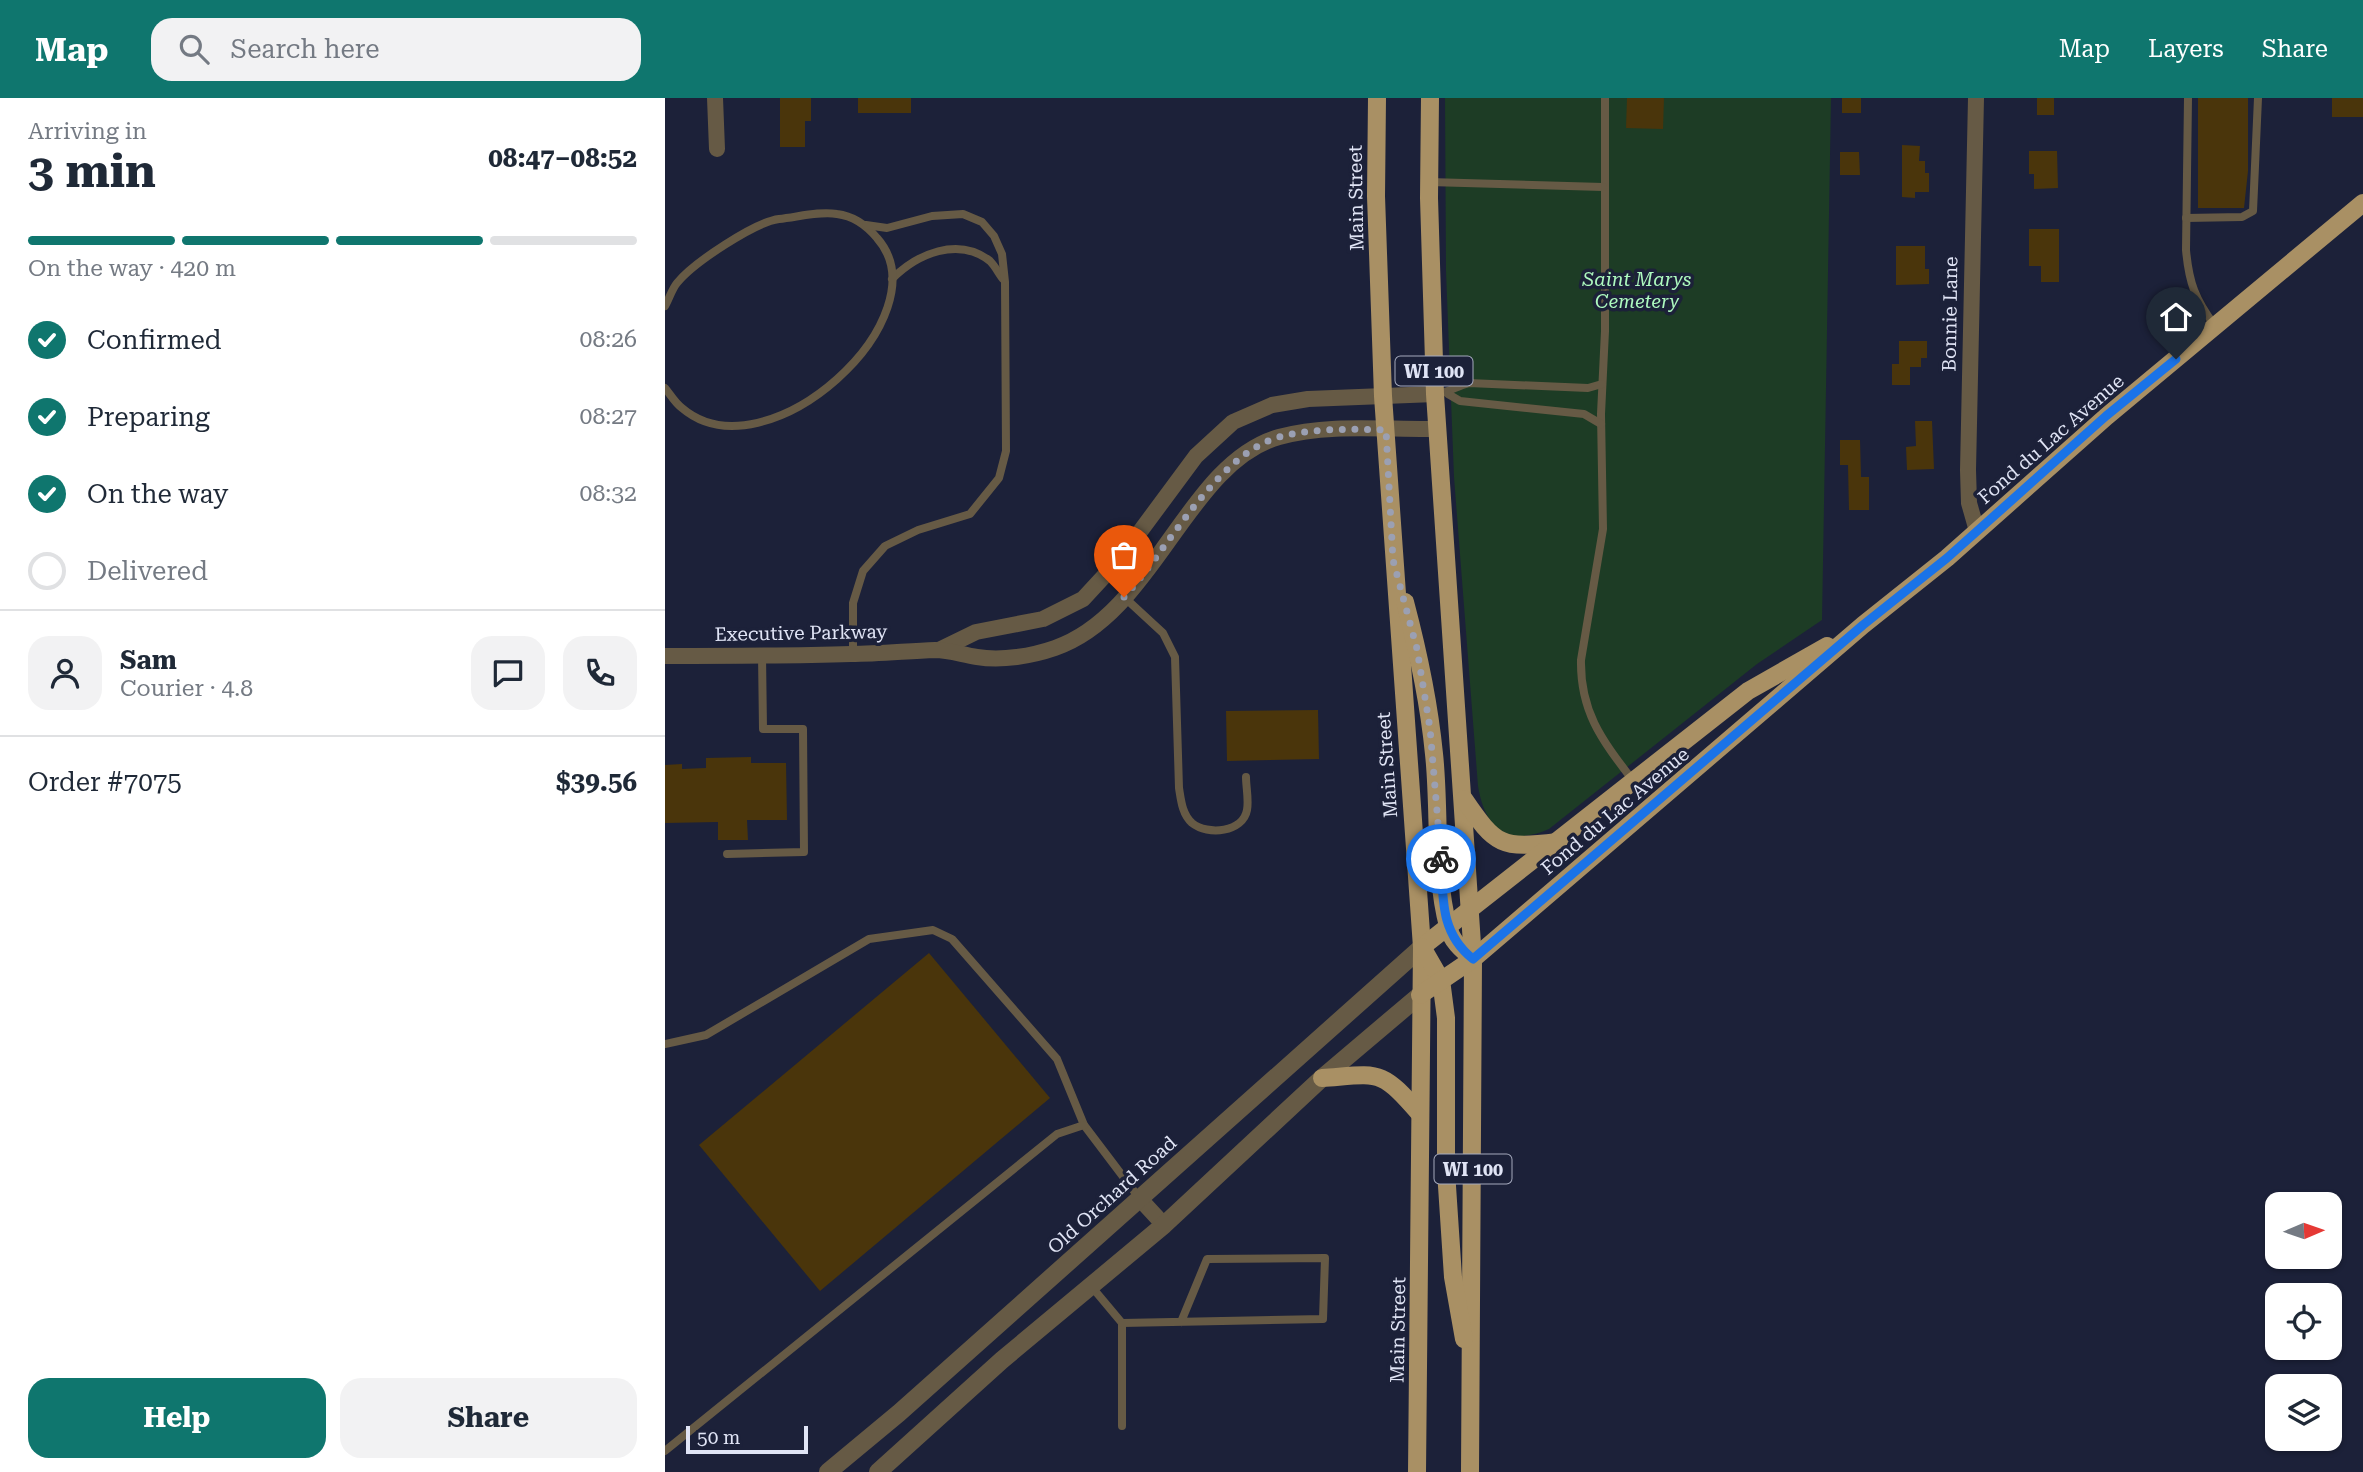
<!DOCTYPE html>
<html lang="en">
<head>
<meta charset="utf-8">
<style>
  body { margin:0; font-family:"Roboto Serif",serif; background:#f2f2f3; color:#1f2937; height:100vh; display:flex; flex-direction:column; font-size:26px; white-space:nowrap }
  * { box-sizing:border-box; margin:0 }
  p { font-size:23px; color:#747a83 }
  .icon { flex:none; width:38px; height:38px; fill:none; stroke:currentColor; stroke-width:2; stroke-linecap:round; stroke-linejoin:round }
  .map { position:relative; flex:1; overflow:hidden }
  .panel { display:flex; flex-direction:column; background:#fff; width:665px }
  .panel>* { flex:none }
  .needle { width:46px; rotate:88deg }
  .tools { position:absolute; left:1600px; top:1094px; display:grid; gap:14px }
  .tools a { display:grid; place-items:center; width:77px; height:77px; border-radius:14px; background:#fff; box-shadow:0 2px 5px #0004; font-size:35px }
  .scale { position:absolute; left:21px; bottom:18px; width:122px; box-sizing:border-box; padding-left:7px; border:4px solid #e0e4f5; border-top:0; font-size:19px; line-height:24px; white-space:nowrap; color:#e0e4f5; -webkit-text-stroke:5px #1c2139; paint-order:stroke }
  .pin { position:absolute; display:grid; place-items:center; width:60px; height:60px; color:#fff; margin:-72px -30px; border-radius:50% 50% 50% 0; rotate:-45deg; box-shadow:0 0 7px #0007 }
  .pin .icon { rotate:45deg }
  .courier { position:absolute; display:grid; place-items:center; width:70px; height:70px; margin:-35px; border:5px solid #1a73e8; border-radius:50%; background:#fff; color:#222; box-shadow:0 2px 9px #0007 }
  .head em { font-style:normal; font-weight:700 }
  .head div { display:flex; flex-direction:column-reverse }
  .head { display:flex; align-items:center; justify-content:space-between; height:119px; padding:0 28px }
  h1 { font-size:46px; font-weight:700; line-height:52px }
  .bar { display:grid; grid-template-columns:repeat(4,1fr); gap:10px 7px; align-content:center; height:84px; padding:0 28px }
  .bar i { height:9px; border-radius:5px; background:#e0e1e3 }
  .bar .current { background:#0f766e }
  .bar p { grid-column:span 4 }
  .line { display:flex; align-items:center; gap:18px; padding:0 28px; border-top:2px solid #e0e1e3 }
  .line div { flex:1 }
  .round { display:grid; place-items:center; flex:none; width:74px; height:74px; border-radius:21px; background:#f2f2f3 }
  ol { padding:0 28px; list-style:none }
  li { display:flex; align-items:center; gap:21px; height:77px }
  li p { margin-inline-start:auto }
  li .icon { padding:7px; border-radius:50%; background:#0f766e; color:#fff; stroke-width:4 }
  li:last-child { color:#747a83 }
  li i { width:38px; height:38px; border:4px solid #e0e1e3; border-radius:50% }
  .primary-button { display:flex; gap:14px; margin-top:auto; padding:14px 28px }
  .primary-button a { flex:1; height:80px; border-radius:21px; background:#0f766e; color:#fff; font-size:28px; font-weight:700; line-height:80px; text-align:center }
  .primary-button a+a { background:#f2f2f3; color:#1f2937 }
  header { display:flex; align-items:center; gap:42px; box-sizing:border-box; height:98px; padding:0 35px; background:#0f766e; color:#fff }
  header strong { font-size:33px }
  nav { display:flex; gap:38px; margin-inline-start:auto; font-size:24px }
  .search { width:490px; height:63px; background:#f2f2f3; display:flex; align-items:center; gap:18px; box-sizing:border-box; padding:0 24px; border-radius:21px; color:#747a83; font-size:26px }
  main { display:flex; flex:1; min-height:0 }
  .map>svg:first-child { display:block }
  .green { fill:#1d3c25 }
  .building { fill:#4a350b }
  .lines { fill:none; stroke-linecap:round; stroke-linejoin:round }
  .service { stroke:#665a45; stroke-width:8 }
  .minor { stroke:#665a45; stroke-width:16 }
  .tertiary { stroke:#665a45; stroke-width:18 }
  .primary { stroke:#a99064; stroke-width:18 }
  .done { stroke:#9ba0b3; stroke-width:7; stroke-dasharray:0 12.6 }
  .route { stroke:#1a73e8; stroke-width:9 }
  .labels { text-anchor:middle; dominant-baseline:central; stroke-width:7; stroke-linejoin:round; paint-order:stroke }
  .shield { fill:#1c2139; stroke:#a5aabd; stroke-width:2 }
  .shield-label { font-size:18px; font-weight:bold; fill:#e0e4f5 }
  .street-label { font-size:19px; fill:#e0e4f5; stroke:#1c2139 }
  .park-label { font-size:19px; font-style:italic; fill:#aefabf; stroke:#1c2139 }
</style>
</head>
<body>
<header>
<strong>Map</strong>
<div class="search"><svg class="icon" aria-label="search" viewBox="0 0 24 24"><circle cx="10" cy="10" r="6"/><path d="M15 15l6 6"/></svg>Search here</div>
<nav><a>Map</a><a>Layers</a><a>Share</a></nav>
</header>
<main>
<section class="panel">
<div class="head"><div><h1>3 min</h1><p>Arriving in</p></div><em>08:47–08:52</em></div>
<div class="bar"><i class="current"></i><i class="current"></i><i class="current"></i><i></i><p>On the way · 420 m</p></div>
<ol>
<li><svg class="icon" aria-label="check" viewBox="0 0 24 24"><path d="M5 12l5 5 9-10"/></svg>Confirmed<p>08:26</p></li>
<li><svg class="icon" aria-label="check" viewBox="0 0 24 24"><path d="M5 12l5 5 9-10"/></svg>Preparing<p>08:27</p></li>
<li><svg class="icon" aria-label="check" viewBox="0 0 24 24"><path d="M5 12l5 5 9-10"/></svg>On the way<p>08:32</p></li>
<li><i></i>Delivered</li>
</ol>
<div class="line" style="height:126px"><a class="round"><svg class="icon" aria-label="person" viewBox="0 0 24 24"><circle cx="12" cy="8" r="4"/><path d="M4 21q1-7 8-7t8 7"/></svg></a><div><b>Sam</b><p>Courier · 4.8</p></div><a class="round"><svg class="icon" aria-label="chat" viewBox="0 0 24 24"><path d="M4 5h16v11H9l-5 4z"/></svg></a><a class="round"><svg class="icon" aria-label="phone" viewBox="0 0 24 24"><path d="M5 4h4l2 5-3 2q2 4 5 5l2-3 5 2v4C11 20 4 13 5 4z"/></svg></a></div>
<div class="line" style="height:91px"><div>Order #7075</div><b>$39.56</b></div>
<div class="primary-button"><a>Help</a><a>Share</a></div>
</section>
<div class="map">
<svg width="1698" height="1374" viewBox="0 0 1698 1374">
  <rect width="100%" height="100%" fill="#1c2139"/>
  <path class="green" d="M 780,0 L 1166,0 L 1157,522 L 1092,566 L 884,731 C 843,749 820,731 813,688 L 789,379 L 781,173 Z"/>
  <g class="building">
    <polygon points="115,0 146,0 146,23 140,23 140,49 115,49"/>
    <rect x="193" y="0" width="53" height="15"/>
    <polygon points="962,0 999,0 998,31 961,30"/>
    <rect x="1177" y="0" width="19" height="15"/>
    <rect x="1372" y="0" width="17" height="17"/>
    <polygon points="1533,0 1583,0 1583,73 1579,110 1533,110"/>
    <rect x="1667" y="0" width="31" height="19"/>
    <polygon points="1237,47 1255,48 1254,63 1260,63 1260,75 1264,75 1264,94 1250,94 1250,100 1237,99"/>
    <polygon points="1364,53 1392,53 1393,90 1369,91 1369,76 1364,76"/>
    <polygon points="1175,54 1194,54 1195,77 1175,77"/>
    <polygon points="1364,131 1394,131 1394,184 1376,184 1376,168 1364,168"/>
    <polygon points="1231,148 1260,148 1260,171 1264,171 1264,186 1231,187"/>
    <polygon points="1234,243 1262,243 1262,260 1256,260 1256,269 1245,269 1245,287 1227,287 1227,266 1234,266"/>
    <polygon points="1250,323 1267,323 1269,371 1242,372 1241,349 1251,348"/>
    <polygon points="1175,342 1195,342 1196,379 1204,379 1204,412 1184,412 1183,367 1175,367"/>
    <polygon points="653,612 654,661 562,663 561,613"/>
    <polygon points="86,659 86,665 121,665 122,722 82,722 83,742 53,742 53,724 0,725 0,667 17,666 17,671 41,670 41,660"/>
    <polygon points="264,855 385,1000 155,1193 34,1047"/>
  </g>
  <g class="lines">
    <g class="service">
      <path d="M 940,0 L 940,233 L 936,316 L 938,431 L 916,562 C 915,615 938,643 969,684"/>
      <path d="M 1523,0 L 1521,152 C 1524,185 1530,201 1550,228"/>
      <polyline points="764,84 938,89"/>
      <polyline points="1521,120 1577,119 1588,113 1593,0"/>
      <path d="M 227,181 C 252,156 293,138 325,163 C 330,168 334,176 338,181"/>
      <path d="M 0,208 C 4,201 7,191 12,185 C 28,165 90,124 114,121 C 133,119 154,113 172,116 C 189,118 202,128 212,140 C 281,218 101,382 17,310 C 10,305 5,296 0,290"/>
      <path d="M 770,296 C 784,295 791,288 804,285 L 923,290 L 937,286"/>
      <polyline points="783,296 795,303 919,316 936,326"/>
      <path d="M 459,499 L 498,535 L 510,559 L 514,690 C 516,702 517,716 527,725 C 543,738 578,734 582,712 C 584,702 581,689 581,679"/>
      <polyline points="188,556 188,505 198,473 220,448 253,432 305,416 334,380 341,353 340,184 337,156 329,138 317,124 298,116 267,118 222,130 201,127"/>
      <polyline points="62,756 139,754 138,631 98,631 97,557"/>
      <polyline points="0,946 41,937 204,841 268,832 287,841 392,961 419,1027 475,1101"/>
      <polyline points="426,1188 457,1225 457,1328"/>
      <polyline points="457,1225 658,1221 660,1160 542,1161 516,1224"/>
      <polyline points="0,1353 392,1036 419,1027"/>
    </g>
    <g class="minor">
      <polyline points="50,0 52,51"/>
      <polyline points="1311,0 1303,372 1304,405 1312,433"/>
      <polyline points="274,552 311,534 378,521 418,501 454,462 531,358 568,324 607,307 643,301 770,296"/>
      <path d="M 0,558 C 62,558 124,558 186,556 C 214,556 242,553 270,552 C 284,552 298,557 312,559 C 337,563 367,558 390,550 C 489,516 522,365 614,339 C 664,325 721,332 772,331"/>
      <polyline points="475,1101 499,1127"/>
    </g>
    <g class="tertiary">
      <polyline points="163,1374 234,1315 757,849"/>
      <polyline points="213,1374 337,1262 499,1127 657,980 755,897"/>
    </g>
    <g class="primary">
      <polyline points="712,0 711,98 718,298 757,849 752,1374"/>
      <polyline points="765,0 764,100 770,296 808,861 805,1374"/>
      <path d="M 740,504 C 753,553 764,605 769,656 C 775,710 769,776 783,828 C 786,843 797,852 808,861"/>
      <path d="M 799,701 C 831,748 836,751 893,744"/>
      <polyline points="757,849 1083,593 1162,548"/>
      <polyline points="757,849 776,882 781,920 781,1073 788,1179 799,1241"/>
      <polyline points="755,897 808,861 1198,527 1282,460 1442,318 1698,105"/>
      <path d="M 657,980 C 715,976 715,970 755,1016"/>
    </g>
  </g>
  <g class="lines">
    <path class="done" d="M 459,499 C 503,452 551,357 614,339 C 649,330 685,331 721,332 L 728,462 L 752,551 L 765,630 L 776,761"/>
    <path class="route" d="M 776,761 C 778,800 775,835 808,861 L 1198,527 L 1282,460 L 1441,318 L 1511,261"/>
  </g>
  <g class="labels">
    <g class="shield">
      <rect x="730.5" y="258.5" width="77" height="29" rx="5"/>
      <rect x="769.5" y="1056.5" width="77" height="29" rx="5"/>
    </g>
    <g class="shield-label">
      <text x="769" y="273">WI 100</text>
      <text x="808" y="1071">WI 100</text>
    </g>
    <g class="street-label">
      <text transform="translate(691 100) rotate(-91)">Main Street</text>
      <text transform="translate(1285 216) rotate(-89)">Bonnie Lane</text>
      <text transform="translate(1386 341) rotate(-41)">Fond du Lac Avenue</text>
      <text transform="translate(136 535) rotate(-1)">Executive Parkway</text>
      <text transform="translate(722 667) rotate(-94)">Main Street</text>
      <text transform="translate(950 713) rotate(-40)">Fond du Lac Avenue</text>
      <text transform="translate(447 1097) rotate(-42)">Old Orchard Road</text>
      <text transform="translate(733 1232) rotate(-89)">Main Street</text>
    </g>
    <g class="park-label">
      <text x="972" y="181">Saint Marys<tspan x="972" dy="22">Cemetery</tspan></text>
    </g>
  </g>
</svg>
<div class="tools">
<a><svg class="needle" viewBox="-14 -14 28 28"><path d="M0-13l5 13h-10z" fill="#e53935"/><path d="M0 13l5-13h-10z" fill="#747a83"/></svg></a>
<a><svg class="icon" aria-label="locate" viewBox="0 0 24 24"><circle cx="12" cy="12" r="6"/><path d="M12 2v4M12 18v4M2 12h4M18 12h4"/></svg></a>
<a><svg class="icon" aria-label="layers" viewBox="0 0 24 24"><path d="M12 4l9 5-9 5-9-5zM3 14l9 5 9-5"/></svg></a>
</div>
<div class="scale">50 m</div>
<div class="pin" style="left:459px;top:499px;background:#ea580c"><svg class="icon" aria-label="bag" viewBox="0 0 24 24"><path d="M5 8h14l-1 12H6zM9 8a3 3 0 0 1 6 0"/></svg></div>
<div class="pin" style="left:1511px;top:261px;background:#1f2937"><svg class="icon" aria-label="home" viewBox="0 0 24 24"><path d="M3 11l9-7 9 7M6 9v11h12V9"/></svg></div>
<div class="courier" style="left:776px;top:761px"><svg class="icon" aria-label="bike" viewBox="0 0 24 24"><circle cx="6" cy="16" r="4"/><circle cx="18" cy="16" r="4"/><path d="M6 16l4-8h5l3 8M10 8l3 8H6M13 5h3"/></svg></div>
</div>
</main>
</body>
</html>
